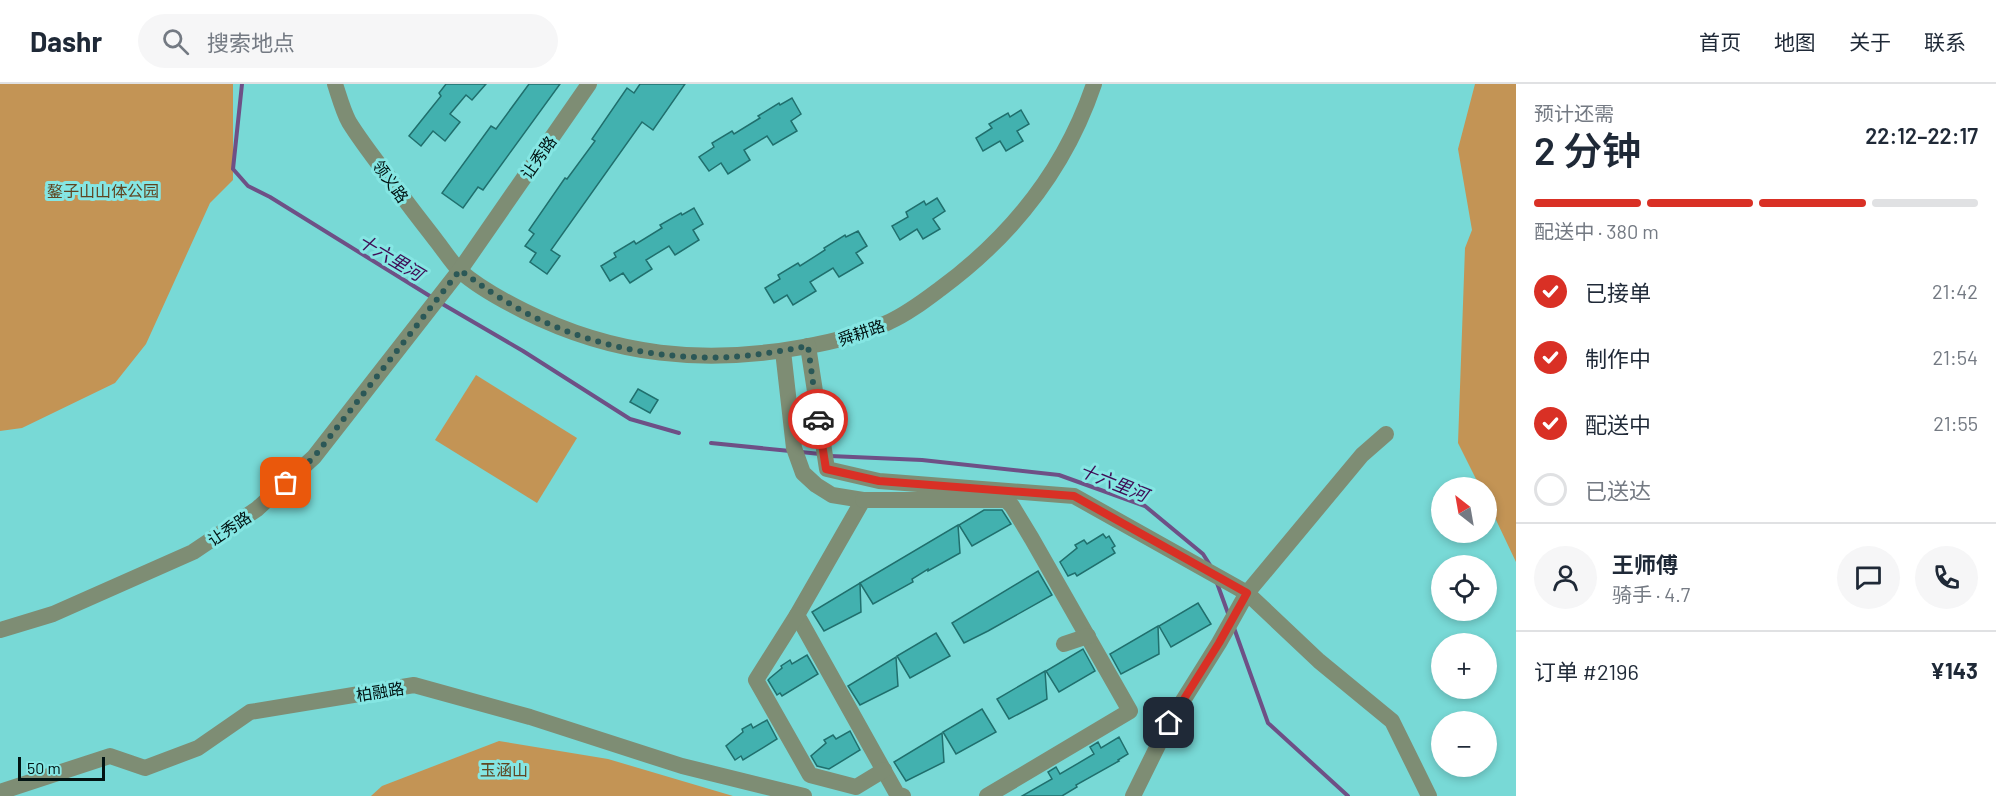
<!DOCTYPE html>
<html lang="zh">
<head>
<meta charset="utf-8">
<style>
  body { margin:0; font-family:Barlow,"Noto Sans SC",sans-serif; background:#f6f6f7; color:#1f2937; height:100vh; display:flex; flex-direction:column; font-size:22px; white-space:nowrap }
  * { box-sizing:border-box; margin:0 }
  p { font-size:20px; color:#747a83 }
  .icon { flex:none; width:33px; height:33px; fill:none; stroke:currentColor; stroke-width:2; stroke-linecap:round; stroke-linejoin:round }
  .map { position:relative; flex:1; overflow:hidden }
  .panel { display:flex; flex-direction:column; background:#fff; width:480px }
  .panel>* { flex:none }
  .needle { width:39px; rotate:329deg }
  .buttons { position:absolute; left:1431px; top:393px; display:grid; gap:12px }
  .buttons a { display:grid; place-items:center; width:66px; height:66px; border-radius:50%; background:#fff; box-shadow:0 3px 9px #0003; font-size:30px }
  .scale { position:absolute; left:18px; bottom:15px; width:87px; box-sizing:border-box; padding-left:6px; border:3px solid #011312; border-top:0; font-size:16px; line-height:21px; white-space:nowrap; color:#011312; -webkit-text-stroke:4px #85e6e3; paint-order:stroke }
  .pin { position:absolute; display:grid; place-items:center; width:51px; height:51px; color:#fff; margin:-26px; border-radius:12px; box-shadow:0 3px 9px #0006 }
  .courier { position:absolute; display:grid; place-items:center; width:60px; height:60px; margin:-30px; border:4px solid #d93025; border-radius:50%; background:#fff; color:#222; box-shadow:0 2px 8px #0007 }
  .headline em { font-style:normal; font-weight:600 }
  .headline div { display:flex; flex-direction:column-reverse }
  .headline { display:flex; align-items:center; justify-content:space-between; height:102px; padding:0 18px }
  h1 { font-size:39px; font-weight:600; line-height:45px }
  .bar { display:grid; grid-template-columns:repeat(4,1fr); gap:9px 6px; align-content:center; height:72px; padding:0 18px }
  .bar i { height:8px; border-radius:4px; background:#e0e1e3 }
  .bar .selected { background:#d93025 }
  .bar p { grid-column:span 4 }
  .line { display:flex; align-items:center; gap:15px; padding:0 18px; border-top:2px solid #e0e1e3 }
  .line div { flex:1 }
  .round { display:grid; place-items:center; flex:none; width:63px; height:63px; border-radius:32px; background:#f6f6f7 }
  ol { padding:0 18px; list-style:none }
  li { display:flex; align-items:center; gap:18px; height:66px }
  li p { margin-inline-start:auto }
  li .icon { padding:6px; border-radius:50%; background:#d93025; color:#fff; stroke-width:4 }
  li:last-child { color:#747a83 }
  li i { width:33px; height:33px; border:3px solid #e0e1e3; border-radius:50% }
  header { display:flex; align-items:center; gap:36px; box-sizing:border-box; height:84px; padding:0 30px; background:#fff; border-bottom:2px solid #e0e1e3 }
  header strong { font-size:28px }
  nav { display:flex; gap:33px; margin-inline-start:auto; font-size:21px }
  .search { width:420px; height:54px; background:#f6f6f7; display:flex; align-items:center; gap:15px; box-sizing:border-box; padding:0 21px; border-radius:33px; color:#747a83; font-size:22px }
  main { display:flex; flex:1; min-height:0 }
  .map>svg:first-child { display:block }
  .green { fill:#c39455 }
  .lines { fill:none; stroke-linecap:round; stroke-linejoin:round }
  .stream { stroke:#6e5086; stroke-width:4 }
  .building { fill:#42b1af; stroke:#206f6d; stroke-width:1.5 }
  .minor { stroke:#7e8d74; stroke-width:16 }
  .done { stroke:#2b5857; stroke-width:6; stroke-dasharray:0 10.8 }
  .route { stroke:#d93025; stroke-width:8 }
  .labels { text-anchor:middle; dominant-baseline:central; stroke-width:6; stroke-linejoin:round; paint-order:stroke }
  .street-label { font-size:16px; fill:#011312; stroke:#85e6e3 }
  .park-label { font-size:16px; fill:#5f4522; stroke:#85e6e3 }
  .water-label { font-size:18px; font-style:italic; fill:#3f0d55; stroke:#85e6e3 }
</style>
</head>
<body>
<header>
<strong>Dashr</strong>
<div class="search"><svg class="icon" aria-label="search" viewBox="0 0 24 24"><circle cx="10" cy="10" r="6"/><path d="M15 15l6 6"/></svg>搜索地点</div>
<nav><a>首页</a><a>地图</a><a>关于</a><a>联系</a></nav>
</header>
<main>
<div class="map">
<svg width="1516" height="712" viewBox="0 0 1516 712">
  <rect width="100%" height="100%" fill="#78d9d6"/>
  <g class="green">
    <polygon points="0,0 233,0 233,96 210,119 146,260 115,299 22,344 0,347"/>
    <polygon points="1475,0 1516,0 1516,478 1487,417 1486,404 1480,403 1458,359 1465,164 1472,146 1458,65"/>
    <polygon points="476,291 577,354 537,419 435,356"/>
    <polygon points="499,657 608,675 733,712 371,712 382,702"/>
  </g>
  <g class="lines">
    <g class="stream">
      <polyline points="242,0 233,85 248,102 270,113 433,214"/>
      <polyline points="439,218 523,267 630,335 679,349"/>
      <polyline points="711,359 790,367"/>
      <polyline points="801,368 820,370"/>
      <polyline points="830,372 922,376 1059,391 1145,422 1203,470 1210,481"/>
      <polyline points="1217,499 1229,532"/>
      <polyline points="1234,544 1268,639 1348,712"/>
    </g>
  </g>
  <g class="building">
    <polygon points="446,0 486,0 472,16 466,11 450,30 460,38 445,57 433,47 421,62 409,52 441,12 439,9"/>
    <polygon points="529,0 560,0 483,106 478,103 463,124 442,109 491,42 496,45"/>
    <polygon points="640,0 685,0 653,46 642,38 551,166 560,172 547,190 530,178 536,169 525,162 534,150 529,146 565,94 567,95 595,57 592,55 627,4 634,9"/>
    <polygon points="792,14 801,30 791,37 797,47 773,61 767,52 744,66 750,76 728,90 721,79 709,87 699,73 714,63 712,59 732,47 734,50 760,34 758,32 779,19 780,21"/>
    <polygon points="1021,26 1029,40 1017,47 1023,57 1006,67 1000,57 983,67 976,54 992,44 989,40 1008,29 1010,33"/>
    <polygon points="937,114 945,127 933,135 940,145 923,155 917,145 900,156 892,142 908,133 906,128 924,117 926,121"/>
    <polygon points="694,124 703,140 693,146 699,156 675,171 669,162 646,176 652,185 630,199 623,189 610,197 601,182 616,173 614,169 634,157 636,160 662,144 660,141 681,129 682,131"/>
    <polygon points="858,147 867,162 856,169 863,179 839,193 833,184 810,198 816,207 793,221 787,211 774,219 765,204 780,195 778,191 798,179 800,182 825,166 824,164 845,151 846,153"/>
    <polygon points="638,305 658,316 650,329 630,318"/>
    <polygon points="984,426 1002,426 1011,440 972,462 959,441"/>
    <polygon points="958,441 960,469 928,487 928,485 912,495 913,498 873,520 860,499"/>
    <polygon points="1103,450 1106,454 1109,452 1115,462 1112,464 1115,469 1077,492 1075,489 1068,492 1060,478 1077,464 1075,461 1084,456 1087,460"/>
    <polygon points="1038,487 1052,511 988,547 964,559 952,539"/>
    <polygon points="860,499 861,528 824,547 812,528"/>
    <polygon points="1198,519 1211,540 1171,563 1159,542"/>
    <polygon points="1158,542 1159,570 1121,590 1110,570"/>
    <polygon points="936,549 950,572 910,594 897,572"/>
    <polygon points="1083,565 1095,587 1059,608 1046,587"/>
    <polygon points="807,571 818,590 782,612 780,609 777,611 768,596 770,594 782,584 781,582 790,576 792,580"/>
    <polygon points="896,573 898,602 860,621 848,602"/>
    <polygon points="1045,587 1047,615 1009,635 997,615"/>
    <polygon points="982,625 996,648 956,670 943,648"/>
    <polygon points="767,636 777,655 743,676 741,672 735,676 726,662 743,648 742,645 751,640 753,644"/>
    <polygon points="850,647 860,666 829,685 817,682 811,672 826,659 824,656 833,651 836,655"/>
    <polygon points="942,649 944,678 906,697 894,678"/>
    <polygon points="1119,653 1128,670 1118,676 1119,677 1076,701 1077,703 1062,712 1022,712 1052,695 1048,688 1056,683 1060,690 1094,670 1090,663 1098,658 1101,664"/>
  </g>
  <g class="lines">
    <g class="minor">
      <path d="M 335,0 C 339,12 343,27 349,38 C 362,59 378,79 393,99 C 407,120 423,139 438,159 C 445,168 452,179 460,187 C 478,203 502,216 524,227 C 614,272 704,281 803,263 C 832,258 862,251 889,238 C 907,230 924,217 940,205 C 1012,152 1065,86 1094,0"/>
      <polyline points="808,262 827,385 879,397 1074,412 1247,509 1319,577 1392,637 1429,712"/>
      <polyline points="783,267 794,364 803,389 816,401 832,411 863,416 797,531 897,710 903,712"/>
      <polyline points="863,416 1006,416 1012,422 1032,455 1130,627 987,712"/>
      <polyline points="797,531 756,596 810,691 856,703 884,686"/>
      <polyline points="0,546 53,530 193,468 257,425 314,373 460,186 589,0"/>
      <polyline points="1064,560 1088,552"/>
      <polyline points="0,708 110,672 145,684 198,664 250,628 414,601 530,633 682,682 804,712"/>
      <polyline points="1133,712 1169,639 1219,559 1247,509 1362,371 1386,350"/>
    </g>
  </g>
  <g class="lines">
    <path class="done" d="M 286,399 L 314,373 L 460,186 C 474,196 487,206 502,215 C 568,257 653,277 731,273 C 757,271 783,267 808,262 L 818,335"/>
    <polyline class="route" points="818,335 826,385 879,397 1074,412 1247,509 1219,559 1169,639"/>
  </g>
  <g class="labels">
    <g class="street-label">
      <text transform="translate(538 73) rotate(-55)">让秀路</text>
      <text transform="translate(391 97) rotate(54)">领义路</text>
      <text transform="translate(861 248) rotate(-19)">舜耕路</text>
      <text transform="translate(229 444) rotate(-34)">让秀路</text>
      <text transform="translate(380 607) rotate(-9)">柏融路</text>
    </g>
    <g class="park-label">
      <text x="103" y="106">鏊子山山体公园</text>
      <text x="504" y="685">玉涵山</text>
    </g>
    <g class="water-label">
      <text transform="translate(391 173) rotate(31)">十六里河</text>
      <text transform="translate(1114 398) rotate(22)">十六里河</text>
    </g>
  </g>
</svg>
<div class="buttons">
<a><svg class="needle" viewBox="-14 -14 28 28"><path d="M0-13l5 13h-10z" fill="#e53935"/><path d="M0 13l5-13h-10z" fill="#747a83"/></svg></a>
<a><svg class="icon" aria-label="locate" viewBox="0 0 24 24"><circle cx="12" cy="12" r="6"/><path d="M12 2v4M12 18v4M2 12h4M18 12h4"/></svg></a>
<a>+</a>
<a>−</a>
</div>
<div class="scale">50 m</div>
<div class="pin" style="left:286px;top:399px;background:#ea580c"><svg class="icon" aria-label="bag" viewBox="0 0 24 24"><path d="M5 8h14l-1 12H6zM9 8a3 3 0 0 1 6 0"/></svg></div>
<div class="pin" style="left:1169px;top:639px;background:#1f2937"><svg class="icon" aria-label="home" viewBox="0 0 24 24"><path d="M3 11l9-7 9 7M6 9v11h12V9"/></svg></div>
<div class="courier" style="left:818px;top:335px"><svg class="icon" aria-label="car" viewBox="0 0 24 24"><path d="M5 17H2v-5l4-1 3-4h7l3 4 3 1v5h-3M9 17h6M6 11h13"/><circle cx="7" cy="17" r="2"/><circle cx="17" cy="17" r="2"/></svg></div>
</div>
<section class="panel">
<div class="headline"><div><h1>2 分钟</h1><p>预计还需</p></div><em>22:12–22:17</em></div>
<div class="bar"><i class="selected"></i><i class="selected"></i><i class="selected"></i><i></i><p>配送中 · 380 m</p></div>
<ol>
<li><svg class="icon" aria-label="check" viewBox="0 0 24 24"><path d="M5 12l5 5 9-10"/></svg>已接单<p>21:42</p></li>
<li><svg class="icon" aria-label="check" viewBox="0 0 24 24"><path d="M5 12l5 5 9-10"/></svg>制作中<p>21:54</p></li>
<li><svg class="icon" aria-label="check" viewBox="0 0 24 24"><path d="M5 12l5 5 9-10"/></svg>配送中<p>21:55</p></li>
<li><i></i>已送达</li>
</ol>
<div class="line" style="height:108px"><a class="round"><svg class="icon" aria-label="person" viewBox="0 0 24 24"><circle cx="12" cy="8" r="4"/><path d="M4 21q1-7 8-7t8 7"/></svg></a><div><b>王师傅</b><p>骑手 · 4.7</p></div><a class="round"><svg class="icon" aria-label="chat" viewBox="0 0 24 24"><path d="M4 5h16v11H9l-5 4z"/></svg></a><a class="round"><svg class="icon" aria-label="phone" viewBox="0 0 24 24"><path d="M5 4h4l2 5-3 2q2 4 5 5l2-3 5 2v4C11 20 4 13 5 4z"/></svg></a></div>
<div class="line" style="height:78px"><div>订单 #2196</div><b>¥143</b></div>
</section>
</main>
</body>
</html>
